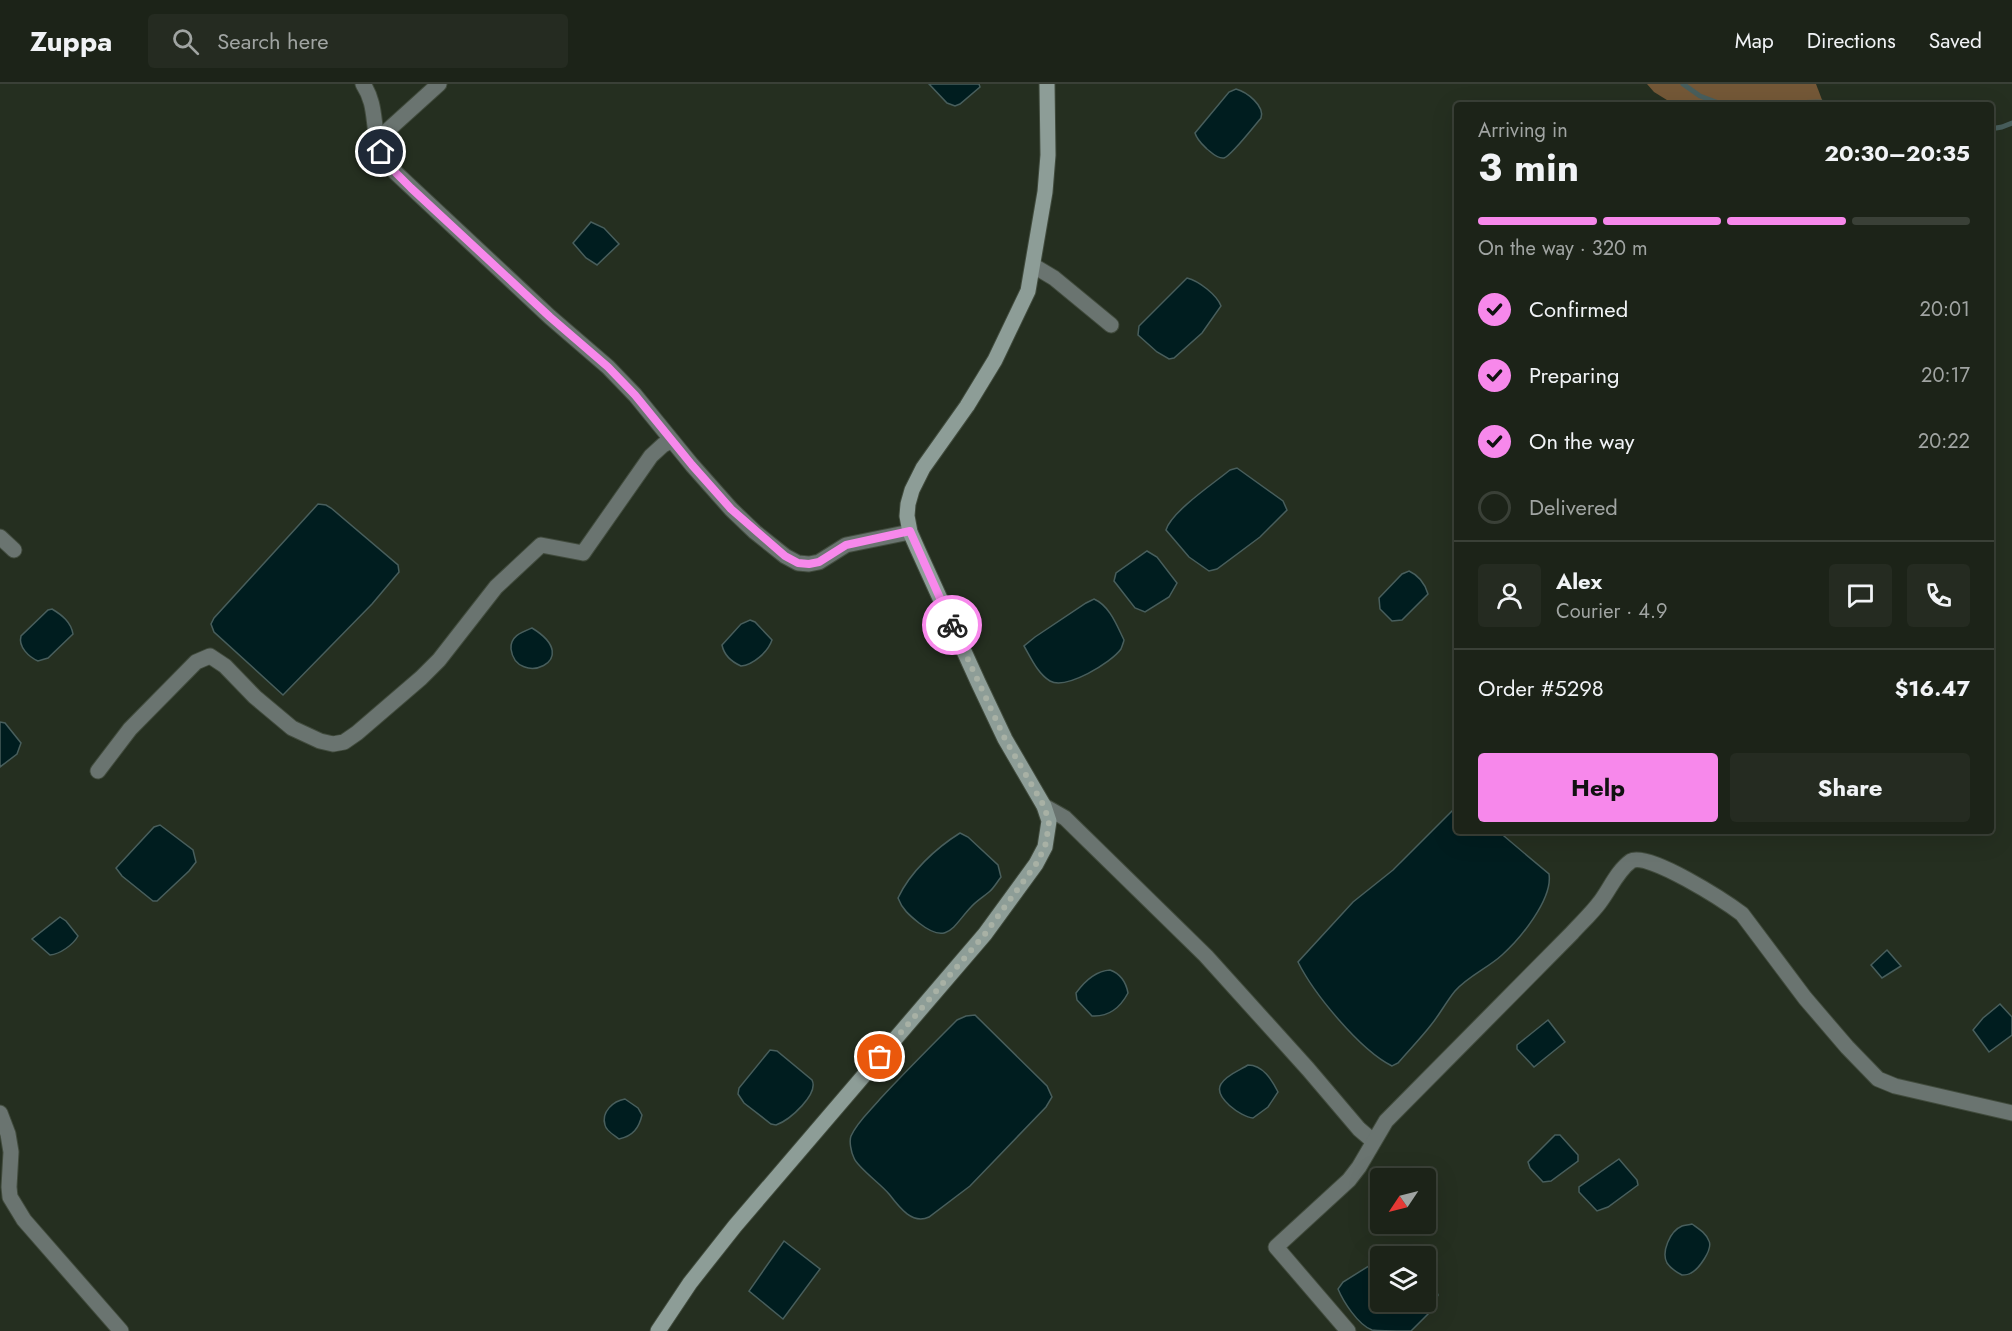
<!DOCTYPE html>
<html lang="en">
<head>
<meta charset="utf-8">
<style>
  body { margin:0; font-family:Jost,sans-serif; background:#252b21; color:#f1f3f6; height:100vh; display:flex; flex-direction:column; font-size:22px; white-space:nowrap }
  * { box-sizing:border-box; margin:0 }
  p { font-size:20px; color:#a0a4a2 }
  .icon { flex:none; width:33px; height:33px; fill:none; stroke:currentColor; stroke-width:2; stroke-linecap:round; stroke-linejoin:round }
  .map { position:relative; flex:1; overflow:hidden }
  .sheet { position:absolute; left:1454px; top:18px; width:540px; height:732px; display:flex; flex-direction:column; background:#1c2318; border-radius:6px; box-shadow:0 6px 24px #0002,0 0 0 2px #3a4037 }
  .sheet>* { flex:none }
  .needle { width:39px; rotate:235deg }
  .tools { position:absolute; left:1370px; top:1084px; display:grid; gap:12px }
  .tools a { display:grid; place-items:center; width:66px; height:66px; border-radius:6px; background:#1c2318; box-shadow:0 6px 24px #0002,0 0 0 2px #3a4037; font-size:30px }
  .pin { position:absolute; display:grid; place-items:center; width:51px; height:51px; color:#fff; margin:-26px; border:3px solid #fff; border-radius:50%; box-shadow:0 2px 6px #0007 }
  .courier { position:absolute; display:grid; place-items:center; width:60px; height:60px; margin:-30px; border:4px solid #f788eb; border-radius:50%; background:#fff; color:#222; box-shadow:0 2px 8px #0007 }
  .overview em { font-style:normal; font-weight:700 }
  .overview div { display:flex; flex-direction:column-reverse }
  .overview { display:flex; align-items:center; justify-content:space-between; height:102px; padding:0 24px }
  h1 { font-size:39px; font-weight:700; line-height:45px }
  .bar { display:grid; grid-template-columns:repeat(4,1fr); gap:9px 6px; align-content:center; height:72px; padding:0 24px }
  .bar i { height:8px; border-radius:4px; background:#3a4037 }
  .bar .selected { background:#f788eb }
  .bar p { grid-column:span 4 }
  .line { display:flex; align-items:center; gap:15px; padding:0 24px; border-top:2px solid #3a4037 }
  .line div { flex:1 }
  .round { display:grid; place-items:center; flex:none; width:63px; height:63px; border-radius:6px; background:#252b21 }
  ol { padding:0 24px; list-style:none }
  li { display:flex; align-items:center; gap:18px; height:66px }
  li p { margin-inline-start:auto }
  li .icon { padding:6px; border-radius:50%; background:#f788eb; color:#111; stroke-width:4 }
  li:last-child { color:#a0a4a2 }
  li i { width:33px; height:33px; border:3px solid #3a4037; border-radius:50% }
  .button { display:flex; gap:12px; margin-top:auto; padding:12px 24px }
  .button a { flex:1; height:69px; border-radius:6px; background:#f788eb; color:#111; font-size:24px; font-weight:700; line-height:69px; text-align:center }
  .button a+a { background:#252b21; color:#f1f3f6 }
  header { display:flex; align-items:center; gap:36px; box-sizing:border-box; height:84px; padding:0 30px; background:#1c2318; border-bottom:2px solid #3a4037 }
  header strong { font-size:28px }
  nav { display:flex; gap:33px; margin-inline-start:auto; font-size:21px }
  .search { width:420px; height:54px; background:#252b21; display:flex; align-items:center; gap:15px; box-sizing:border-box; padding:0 21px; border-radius:6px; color:#a0a4a2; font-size:22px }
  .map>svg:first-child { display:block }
  .forest { fill:#745837 }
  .water { fill:#001d1f; stroke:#485e5c; stroke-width:1.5 }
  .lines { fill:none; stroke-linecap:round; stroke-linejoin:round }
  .stream { stroke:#485e5c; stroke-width:5 }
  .minor-casing { stroke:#414b3d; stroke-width:17 }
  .secondary-casing { stroke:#414b3d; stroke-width:17 }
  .minor { stroke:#6a7470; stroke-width:15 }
  .secondary { stroke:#8d9d97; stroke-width:15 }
  .done { stroke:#a8b1a5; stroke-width:6; stroke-dasharray:0 10.8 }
  .route { stroke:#f788eb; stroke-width:8 }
</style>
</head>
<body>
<header>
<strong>Zuppa</strong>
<div class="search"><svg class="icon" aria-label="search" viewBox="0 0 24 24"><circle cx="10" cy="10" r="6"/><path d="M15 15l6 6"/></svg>Search here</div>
<nav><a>Map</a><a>Directions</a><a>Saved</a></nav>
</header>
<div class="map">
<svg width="2012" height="1247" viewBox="0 0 2012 1247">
  <rect width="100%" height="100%" fill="#252f20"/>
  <polygon class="forest" points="1647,0 1816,0 1824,21 1675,21 1654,8"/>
  <g class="water">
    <polygon points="929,0 979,0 980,3 960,20 955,22 947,19"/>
    <path d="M 1236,5 C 1247,8 1265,22 1261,34 C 1255,41 1231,72 1224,74 C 1217,75 1211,68 1207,65 C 1202,60 1197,56 1195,49 L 1229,8 Z"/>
    <polygon points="591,138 604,144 619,160 597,181 586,174 573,159"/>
    <path d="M 1187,194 C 1199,197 1217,211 1221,222 L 1202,249 L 1174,274 L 1169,275 L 1157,268 L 1138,251 L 1139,242 Z"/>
    <path d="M 1237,384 L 1283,417 L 1287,426 L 1260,453 L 1217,485 L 1209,487 L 1189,473 L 1166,446 C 1171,428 1214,399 1230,386 Z"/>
    <polygon points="318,420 326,421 331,424 398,481 399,488 372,520 283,611 214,548 211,540 214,534"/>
    <polygon points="1147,467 1157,473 1177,499 1169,513 1145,528 1135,524 1114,497 1116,489"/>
    <path d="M 1409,487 C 1418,491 1425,500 1428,510 L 1402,536 L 1392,537 L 1380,525 L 1379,514 L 1402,490 Z"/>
    <path d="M 1094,515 C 1110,522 1117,542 1124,556 C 1124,557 1121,565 1121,565 C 1111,579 1066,606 1050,597 C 1038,590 1031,574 1024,562 L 1035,553 L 1086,519 Z"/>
    <path d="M 52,525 C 62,531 71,538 73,550 L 48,574 L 38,577 C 29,573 18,563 21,552 L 48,526 Z"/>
    <path d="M 750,536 L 755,538 L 772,556 C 768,568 753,581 741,582 C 732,578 724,571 722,561 L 741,540 Z"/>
    <path d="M 532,544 C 586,577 516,604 511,565 C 510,552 522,548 532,544 Z"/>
    <polygon points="0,638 5,639 21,659 17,670 0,683"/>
    <path d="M 1456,723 L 1456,747 L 1498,747 L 1549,790 C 1553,815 1520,855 1502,871 C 1488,884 1468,892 1455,907 C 1446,918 1440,930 1431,941 C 1421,954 1409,966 1398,979 L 1392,982 C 1360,966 1314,910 1298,878 L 1353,818 L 1393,786 Z"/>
    <polygon points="160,741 193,766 196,778 189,787 157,817 153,817 122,792 116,784 154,743"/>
    <path d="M 960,749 L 968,753 L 998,781 L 1001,793 C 997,798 994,804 989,808 C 983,813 976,817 971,823 C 953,842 948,862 919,839 C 909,831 902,825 898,814 C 910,788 936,764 960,749 Z"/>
    <path d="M 60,833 L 66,837 L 78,852 C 73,861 60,870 50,871 L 32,855 Z"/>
    <polygon points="1887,866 1901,882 1882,894 1871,881"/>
    <path d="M 1110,886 C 1121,890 1126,898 1128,909 C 1120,924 1109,933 1092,932 L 1077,916 L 1076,909 C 1084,898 1095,887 1110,886 Z"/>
    <polygon points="2000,920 2012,933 2012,951 1989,968 1973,946 1983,934"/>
    <path d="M 975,931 L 1047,1002 L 1052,1013 L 1046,1023 L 970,1102 L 929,1133 C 912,1141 899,1123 889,1110 C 881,1100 857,1083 854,1074 C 851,1068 849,1057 851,1052 C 857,1038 870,1027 880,1015 C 905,988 931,962 957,936 L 966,932 Z"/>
    <polygon points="1548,936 1565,958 1534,983 1517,965 1517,961"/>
    <path d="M 770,966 L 777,967 L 812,996 C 819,1010 790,1036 776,1041 L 771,1040 L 744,1019 L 738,1010 L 739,1004 Z"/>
    <path d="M 1248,981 C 1263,981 1272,996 1278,1008 L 1268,1023 L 1253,1034 C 1241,1033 1213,1013 1221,1000 C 1226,991 1240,986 1248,981 Z"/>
    <path d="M 625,1015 L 638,1024 L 642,1031 C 639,1044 633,1052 619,1055 C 614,1051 606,1047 605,1041 C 601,1028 613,1017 625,1015 Z"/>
    <polygon points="1555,1051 1560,1051 1578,1071 1578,1077 1551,1097 1543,1098 1530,1084 1528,1078"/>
    <polygon points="1619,1075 1637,1096 1638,1101 1608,1123 1597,1127 1579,1108 1579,1103"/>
    <path d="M 1692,1140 C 1699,1145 1706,1149 1709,1157 C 1713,1165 1699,1185 1691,1189 C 1688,1191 1686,1191 1682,1191 C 1676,1188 1671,1185 1667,1179 C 1661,1168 1670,1147 1682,1142 C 1685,1141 1689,1141 1692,1140 Z"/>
    <polygon points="784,1157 820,1185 783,1235 749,1207"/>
    <path d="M 1380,1175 L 1380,1218 L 1425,1218 L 1425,1188 L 1433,1198 L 1438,1211 L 1431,1227 L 1411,1247 C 1402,1247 1379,1247 1372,1246 C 1358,1241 1343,1217 1338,1205 L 1343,1198 Z"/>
  </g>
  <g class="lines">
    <g class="stream">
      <polyline points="1683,0 1700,12 1724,21"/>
      <polyline points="1748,21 1818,18 1854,21"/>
      <polyline points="1990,45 2002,43 2012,39"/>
    </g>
    <defs>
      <g id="minor">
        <path d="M 363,0 C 375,18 373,35 377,55 C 380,69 387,78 396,89 L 550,233 L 608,283 L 635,311 L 692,381 L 731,425 L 755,448 L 785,472 L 798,479 L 809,480 L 819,478 L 846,461 L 910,448"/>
        <polyline points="377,56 439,0"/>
        <polyline points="1034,182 1054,194 1111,241"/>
        <polyline points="0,453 14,466"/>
        <polyline points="98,687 130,645 196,578 210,572 225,582 255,613 292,644 320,657 333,660 344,658 357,649 421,594 439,576 496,503 541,461 583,469 651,372 663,361 671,357"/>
        <polyline points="1044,722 1065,734 1206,872 1308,985 1359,1045 1373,1057"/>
        <polyline points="0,1029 8,1050 11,1068 9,1103 10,1113 24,1136 121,1247"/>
        <path d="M 1348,1247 L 1276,1163 L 1349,1096 L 1359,1083 L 1386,1037 L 1572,849 C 1581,839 1592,829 1600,818 C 1610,805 1617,787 1631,777 C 1648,767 1726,818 1742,830 L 1805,914 L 1847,963 L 1878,995 L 1895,1002 L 2012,1029"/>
      </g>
      <polyline id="secondary" points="658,1247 690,1199 735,1142 985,850 1036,780 1045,763 1049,737 1044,722 1005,655 978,598 918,466 910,448 907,432 908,420 912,406 923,384 967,322 995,276 1028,207 1045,108 1048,71 1047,0"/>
    </defs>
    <use href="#minor" class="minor-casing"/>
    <use href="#secondary" class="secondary-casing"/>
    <use href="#minor" class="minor"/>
    <use href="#secondary" class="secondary"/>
  </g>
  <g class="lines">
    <polyline class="done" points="880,973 985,850 1036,780 1045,763 1047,752 1049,738 1044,722 1005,655 952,541"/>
    <polyline class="route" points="381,68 396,89 411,104 550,233 608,283 635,311 692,381 731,425 785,472 798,479 809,480 819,478 846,461 910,447 952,541"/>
  </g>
</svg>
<div class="tools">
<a><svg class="needle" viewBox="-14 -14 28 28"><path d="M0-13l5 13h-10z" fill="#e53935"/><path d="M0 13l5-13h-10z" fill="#a0a4a2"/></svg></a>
<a><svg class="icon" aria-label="layers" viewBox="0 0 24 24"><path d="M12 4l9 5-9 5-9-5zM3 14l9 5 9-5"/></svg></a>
</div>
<div class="pin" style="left:880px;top:973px;background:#ea580c"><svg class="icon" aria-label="bag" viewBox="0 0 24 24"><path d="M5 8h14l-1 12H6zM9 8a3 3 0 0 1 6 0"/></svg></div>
<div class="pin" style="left:381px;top:68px;background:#1f2937"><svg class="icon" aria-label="home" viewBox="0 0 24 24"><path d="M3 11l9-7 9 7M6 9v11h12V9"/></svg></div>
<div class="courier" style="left:952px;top:541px"><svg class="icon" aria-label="bike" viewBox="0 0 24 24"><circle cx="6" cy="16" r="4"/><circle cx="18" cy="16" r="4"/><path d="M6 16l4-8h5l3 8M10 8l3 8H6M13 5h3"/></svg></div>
<section class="sheet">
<div class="overview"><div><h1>3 min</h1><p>Arriving in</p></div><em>20:30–20:35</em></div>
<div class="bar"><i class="selected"></i><i class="selected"></i><i class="selected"></i><i></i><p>On the way · 320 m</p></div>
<ol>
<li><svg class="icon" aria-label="check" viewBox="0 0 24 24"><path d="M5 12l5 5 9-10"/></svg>Confirmed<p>20:01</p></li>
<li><svg class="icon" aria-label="check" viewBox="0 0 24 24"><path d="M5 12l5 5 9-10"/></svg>Preparing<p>20:17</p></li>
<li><svg class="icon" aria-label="check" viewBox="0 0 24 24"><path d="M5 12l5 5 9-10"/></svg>On the way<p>20:22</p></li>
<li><i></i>Delivered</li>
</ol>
<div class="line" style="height:108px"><a class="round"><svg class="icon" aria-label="person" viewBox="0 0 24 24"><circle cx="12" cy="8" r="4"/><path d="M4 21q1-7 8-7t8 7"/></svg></a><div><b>Alex</b><p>Courier · 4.9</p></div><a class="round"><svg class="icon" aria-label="chat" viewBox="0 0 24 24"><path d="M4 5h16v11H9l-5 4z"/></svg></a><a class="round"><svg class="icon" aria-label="phone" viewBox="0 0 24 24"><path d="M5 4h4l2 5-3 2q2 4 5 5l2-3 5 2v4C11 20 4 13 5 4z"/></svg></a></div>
<div class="line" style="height:78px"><div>Order #5298</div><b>$16.47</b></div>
<div class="button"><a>Help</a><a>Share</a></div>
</section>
</div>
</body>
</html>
